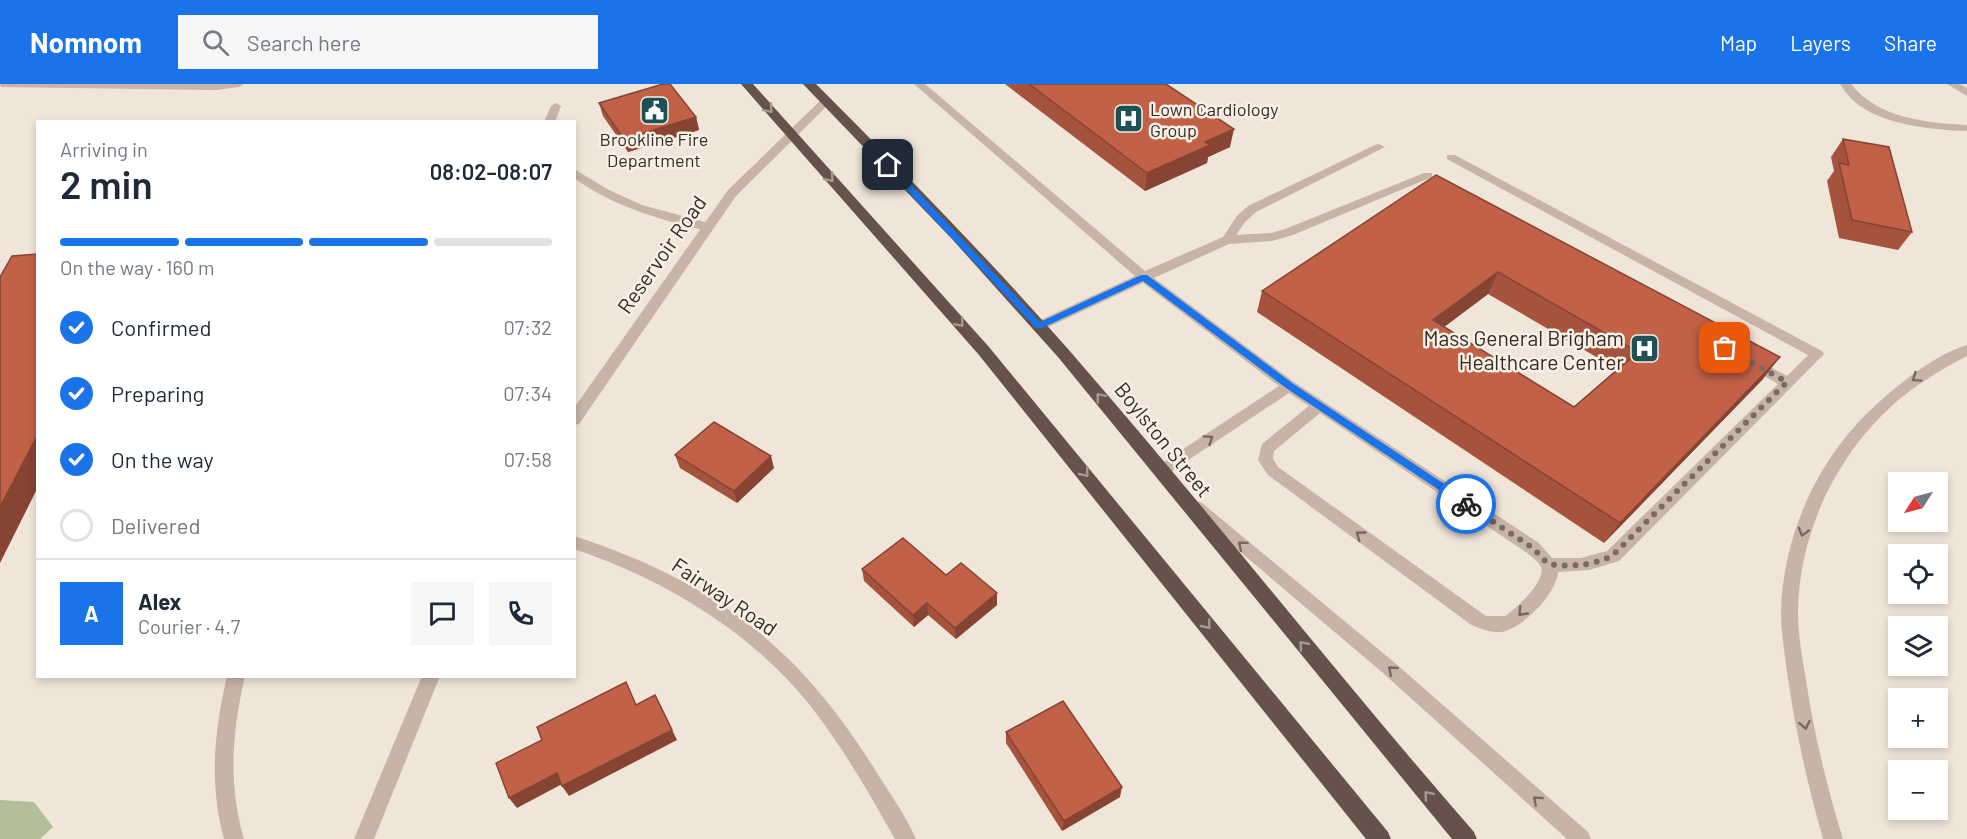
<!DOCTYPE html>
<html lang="en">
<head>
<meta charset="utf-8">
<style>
  body { margin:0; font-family:Barlow,sans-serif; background:#f6f6f7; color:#1f2937; height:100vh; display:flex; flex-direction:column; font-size:22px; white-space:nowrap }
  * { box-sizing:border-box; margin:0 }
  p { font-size:20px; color:#747a83 }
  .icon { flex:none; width:33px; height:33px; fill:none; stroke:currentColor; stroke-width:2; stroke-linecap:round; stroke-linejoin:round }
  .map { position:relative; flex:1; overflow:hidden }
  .side { position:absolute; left:36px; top:36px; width:540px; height:558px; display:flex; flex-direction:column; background:#fff; border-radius:0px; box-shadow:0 3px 9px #0003 }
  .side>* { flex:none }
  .needle { width:39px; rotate:234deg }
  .buttons { position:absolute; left:1888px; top:388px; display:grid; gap:12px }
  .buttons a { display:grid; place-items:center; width:60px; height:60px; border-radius:0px; background:#fff; box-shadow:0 3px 9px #0003; font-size:30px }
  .pin { position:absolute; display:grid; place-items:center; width:51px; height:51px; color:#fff; margin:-26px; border-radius:12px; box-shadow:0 3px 9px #0006 }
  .courier { position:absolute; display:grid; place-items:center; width:60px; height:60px; margin:-30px; border:4px solid #1a73e8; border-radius:50%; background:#fff; color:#222; box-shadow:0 2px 8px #0007 }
  .head em { font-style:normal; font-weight:600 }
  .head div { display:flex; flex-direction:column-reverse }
  .head { display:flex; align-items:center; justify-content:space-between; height:102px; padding:0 24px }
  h1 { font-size:39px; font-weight:600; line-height:45px }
  .bar { display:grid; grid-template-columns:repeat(4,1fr); gap:9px 6px; align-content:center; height:72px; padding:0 24px }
  .bar i { height:8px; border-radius:4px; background:#e0e1e3 }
  .bar .on { background:#1a73e8 }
  .bar p { grid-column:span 4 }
  .line { display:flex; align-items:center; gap:15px; padding:0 24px; border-top:2px solid #e0e1e3 }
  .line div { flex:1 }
  .round { display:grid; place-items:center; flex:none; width:63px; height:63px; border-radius:0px; background:#f6f6f7 }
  ol { padding:0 24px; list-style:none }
  li { display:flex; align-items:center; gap:18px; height:66px }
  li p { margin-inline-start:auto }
  li .icon { padding:6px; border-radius:50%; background:#1a73e8; color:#fff; stroke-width:4 }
  li:last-child { color:#747a83 }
  li i { width:33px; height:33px; border:3px solid #e0e1e3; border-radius:50% }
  header { display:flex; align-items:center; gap:36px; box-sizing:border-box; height:84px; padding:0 30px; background:#1a73e8; color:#fff }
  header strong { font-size:28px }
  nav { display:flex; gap:33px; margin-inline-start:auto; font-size:21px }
  .search { width:420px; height:54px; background:#f6f6f7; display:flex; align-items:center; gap:15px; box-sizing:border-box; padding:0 21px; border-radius:0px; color:#747a83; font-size:22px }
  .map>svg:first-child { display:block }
  .green { fill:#b3be9a }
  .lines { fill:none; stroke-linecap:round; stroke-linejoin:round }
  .service { fill:#c7b4a6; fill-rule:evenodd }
  .minor { fill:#c7b4a6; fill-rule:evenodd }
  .tertiary { fill:#c7b4a6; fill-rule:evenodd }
  .trunk { fill:#64524b; fill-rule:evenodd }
  .wall { fill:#a6533d; fill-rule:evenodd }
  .shaded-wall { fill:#874432 }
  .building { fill:#c16147; stroke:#874432; stroke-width:1.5; fill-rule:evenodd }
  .oneway { stroke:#a79990 }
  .oneway2 { stroke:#766860 }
  .route { fill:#1a73e8 }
  .done { stroke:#766b65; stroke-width:6; stroke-dasharray:0 10.8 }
  .labels { text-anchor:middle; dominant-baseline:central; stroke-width:5; stroke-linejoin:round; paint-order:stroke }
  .far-poi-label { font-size:18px; fill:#342a27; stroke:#f8efe5; text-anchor:start }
  .street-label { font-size:21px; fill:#342a27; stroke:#f8efe5 }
  .poi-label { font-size:21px; fill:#342a27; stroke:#f8efe5; text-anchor:end }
</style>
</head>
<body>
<header>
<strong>Nomnom</strong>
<div class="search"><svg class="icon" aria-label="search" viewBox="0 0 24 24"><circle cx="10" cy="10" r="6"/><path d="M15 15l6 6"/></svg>Search here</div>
<nav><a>Map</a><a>Layers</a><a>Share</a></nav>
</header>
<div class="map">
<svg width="1967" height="755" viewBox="0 0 1967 755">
  <rect width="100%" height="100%" fill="#f0e5d9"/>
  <polygon class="green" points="0,716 34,718 53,743 40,755 0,755"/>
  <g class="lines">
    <g class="service">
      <path d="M 914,0 L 925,0 L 1145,187 L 1223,153 L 1237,132 L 1248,122 L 1375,61 L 1379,60 L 1385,63 L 1256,128 L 1245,138 L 1236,151 L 1271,149 L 1285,145 L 1424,89 L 1432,89 L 1432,93 L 1293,151 L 1272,157 L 1229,160 L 1154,194 L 1294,298 L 1539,459 L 1552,474 L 1581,474 L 1607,467 L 1778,300 L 1745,281 L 1743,278 L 1745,275 L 1755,275 L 1787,292 L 1808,271 L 1447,75 L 1447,71 L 1455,71 L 1822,267 L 1824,270 L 1619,477 L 1589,486 L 1558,488 C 1557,509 1523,544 1502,548 C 1491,549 1480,545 1470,540 L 1268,391 L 1258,376 L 1262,360 L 1309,322 L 1289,309 L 1166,391 L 1156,391 L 1153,387 L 1156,383 L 1279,302 L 1143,199 L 1044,245 L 1034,245 L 1032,242 L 1034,239 L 1135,192 ZM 1320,329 L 1527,469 C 1532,473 1538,477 1541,483 C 1546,497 1516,525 1505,532 L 1486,532 L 1278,383 L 1273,375 L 1274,367 Z"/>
      <polygon points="556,19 561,22 555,38 544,38 551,22"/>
      <path d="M 574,85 L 609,106 L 642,121 L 712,140 L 714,143 L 708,147 C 661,136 614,123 574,94 Z"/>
      <path d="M 1967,261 L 1967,272 C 1944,284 1922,297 1902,313 C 1839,365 1799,446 1798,528 C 1798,550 1802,573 1806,596 C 1814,650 1827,703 1843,755 L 1823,755 C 1808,702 1796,649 1788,595 C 1785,572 1781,549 1781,527 C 1783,450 1819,372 1876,321 C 1900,299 1936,270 1967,261 Z"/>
      <polygon points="1197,417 1202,419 1395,579 1588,748 1591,755 1567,755 1383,589 1192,427 1189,423 1192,419"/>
      <path d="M 227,592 L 245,592 C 232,648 228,700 244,755 L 224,755 C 209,700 214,648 227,592 Z"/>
    </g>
    <g class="minor">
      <polygon points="0,0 244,0 239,3 216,6 1,3"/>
      <path d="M 1840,0 L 1851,0 C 1877,34 1927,39 1967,41 L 1967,47 C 1934,46 1881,41 1855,18 C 1849,13 1844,6 1840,0 Z"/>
      <polygon points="1947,0 1960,0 1967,4 1967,12"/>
      <path d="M 574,452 C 712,497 797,561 874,684 C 888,707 905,730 916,755 L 895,755 C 869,709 842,662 809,620 C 749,546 663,495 574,465 Z"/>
    </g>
    <g class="tertiary">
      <polygon points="826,14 830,15 830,19 736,112 579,340 574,341 574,324 728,106 822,15"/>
      <polygon points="422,592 440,592 374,755 354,755"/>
    </g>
    <g class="trunk">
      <polygon points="741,0 753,0 989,263 1388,748 1391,755 1366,755 979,271"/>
      <path d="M 803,0 L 816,0 C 902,86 987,173 1068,265 C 1206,423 1335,589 1474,748 L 1477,755 L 1452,755 L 1058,273 L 952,155 Z"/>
    </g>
  </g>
  <g class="wall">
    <polygon points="1005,0 1166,0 1230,63 1208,73 1207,79 1145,107"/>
    <polygon points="599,19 696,33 699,46 628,68 603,32"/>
    <polygon points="1843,55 1912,148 1898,166 1839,154 1827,97 1834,87 1831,73"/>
    <path d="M 1436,91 L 1763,295 L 1604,459 L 1257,228 L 1262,207 ZM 1488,210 L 1617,285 L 1574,323 L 1444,243 Z"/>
    <polygon points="675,371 774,384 737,419 680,384"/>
    <polygon points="862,485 946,491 997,509 997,521 956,555 928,531 914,543 864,497"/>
    <polygon points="1006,648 1120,713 1062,747 1006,659"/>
  </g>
  <g class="shaded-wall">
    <polygon points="696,33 699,46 628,68 624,55"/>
    <polygon points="1234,45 1230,63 1208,73 1207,79 1145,107 1147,89 1205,58"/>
    <polygon points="1498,188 1488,210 1424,258 1433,236"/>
    <polygon points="1780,273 1763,295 1604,459 1620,439"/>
    <polygon points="38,350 38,403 0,479 0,423"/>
    <polygon points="771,372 774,384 737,419 734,407"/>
    <polygon points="997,509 997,521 956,555 955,544"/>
    <polygon points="927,519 928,531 914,543 913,531"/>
    <polygon points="655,611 677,656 569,712 562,702"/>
    <polygon points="557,689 564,699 517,724 509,714"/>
    <polygon points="1122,703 1120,713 1062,747 1064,737"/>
  </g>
  <g class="building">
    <polygon points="663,0 670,0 696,33 624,55 599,19"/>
    <polygon points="1029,0 1166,0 1234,45 1205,58 1210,61 1147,89"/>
    <polygon points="1843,55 1889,63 1912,148 1852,136 1839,79 1849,81"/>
    <path d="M 1436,91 L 1780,273 L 1620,439 L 1262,207 ZM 1498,188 L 1638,268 L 1574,323 L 1433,236 Z"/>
    <polygon points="38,170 38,350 0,423 0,193 12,172"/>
    <polygon points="714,338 771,372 734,407 675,371"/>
    <polygon points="903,454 946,491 961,479 997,509 955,544 927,519 913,531 862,485"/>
    <polygon points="626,598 636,621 655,611 672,646 562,702 557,689 509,714 496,679 542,656 537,643"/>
    <polygon points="1063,617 1122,703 1064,737 1006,648"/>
  </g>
  <defs><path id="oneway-chevron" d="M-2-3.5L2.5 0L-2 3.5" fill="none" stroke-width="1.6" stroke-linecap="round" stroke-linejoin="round" transform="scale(1.5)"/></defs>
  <g class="oneway">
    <use href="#oneway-chevron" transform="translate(769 25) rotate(49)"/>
    <use href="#oneway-chevron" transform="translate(830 94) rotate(49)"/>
    <use href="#oneway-chevron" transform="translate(960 239) rotate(49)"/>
    <use href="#oneway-chevron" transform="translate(1100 313) rotate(-130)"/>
    <use href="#oneway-chevron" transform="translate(1085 389) rotate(51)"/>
    <use href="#oneway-chevron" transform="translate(1207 541) rotate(51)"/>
    <use href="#oneway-chevron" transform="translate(1303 561) rotate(-130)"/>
    <use href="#oneway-chevron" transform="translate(1428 711) rotate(-130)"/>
  </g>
  <g class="oneway2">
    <use href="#oneway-chevron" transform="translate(1916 294) rotate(146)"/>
    <use href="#oneway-chevron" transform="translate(1209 355) rotate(-34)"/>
    <use href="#oneway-chevron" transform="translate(1803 448) rotate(106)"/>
    <use href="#oneway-chevron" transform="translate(1360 451) rotate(-144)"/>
    <use href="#oneway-chevron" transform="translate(1242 461) rotate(-140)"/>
    <use href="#oneway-chevron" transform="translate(1522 528) rotate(134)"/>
    <use href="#oneway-chevron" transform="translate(1392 586) rotate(-139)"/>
    <use href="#oneway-chevron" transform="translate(1805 641) rotate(79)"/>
    <use href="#oneway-chevron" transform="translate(1537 716) rotate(-138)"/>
  </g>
  <polygon class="route" points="885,79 891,79 1040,238 1141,191 1147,191 1292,299 1470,417 1470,422 1463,422 1286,304 1143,197 1042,244 1036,244 885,83"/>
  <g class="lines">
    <path class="done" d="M 1466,420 L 1533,464 L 1548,480 C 1571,483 1591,482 1612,472 L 1787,298 L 1725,264"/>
  </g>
  <defs>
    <symbol id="civic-square" viewBox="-11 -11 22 22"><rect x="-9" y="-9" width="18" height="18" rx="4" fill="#1e5153" stroke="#f8efe5"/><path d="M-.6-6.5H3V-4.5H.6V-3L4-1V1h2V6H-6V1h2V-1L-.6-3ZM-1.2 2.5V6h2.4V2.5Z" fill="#fff"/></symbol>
    <symbol id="hospital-square" viewBox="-11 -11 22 22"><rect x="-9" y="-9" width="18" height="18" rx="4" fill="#1e5153" stroke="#f8efe5"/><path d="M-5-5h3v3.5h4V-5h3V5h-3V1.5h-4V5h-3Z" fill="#fff"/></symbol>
  </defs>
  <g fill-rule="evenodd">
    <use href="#civic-square" x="638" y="10" width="33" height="33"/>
    <use href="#hospital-square" x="1112" y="18" width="33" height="33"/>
    <use href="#hospital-square" x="1628" y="248" width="33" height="33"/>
  </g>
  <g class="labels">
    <g class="far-poi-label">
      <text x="1150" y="25">Lown Cardiology<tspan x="1150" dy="21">Group</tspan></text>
      <text x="654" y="55" text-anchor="middle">Brookline Fire<tspan x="654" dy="21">Department</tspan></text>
    </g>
    <g class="street-label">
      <text transform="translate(661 170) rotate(-55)">Reservoir Road</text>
      <text transform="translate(1164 355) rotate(51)">Boylston Street</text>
      <text transform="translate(725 512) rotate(34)">Fairway Road</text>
    </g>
    <g class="poi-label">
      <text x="1624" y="253">Mass General Brigham<tspan x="1624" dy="24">Healthcare Center</tspan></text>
    </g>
  </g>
</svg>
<div class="buttons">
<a><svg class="needle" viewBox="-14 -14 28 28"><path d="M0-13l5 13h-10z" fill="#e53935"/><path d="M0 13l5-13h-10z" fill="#747a83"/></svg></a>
<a><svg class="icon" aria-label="locate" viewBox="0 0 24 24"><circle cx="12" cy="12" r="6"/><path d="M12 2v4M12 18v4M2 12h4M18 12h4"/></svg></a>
<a><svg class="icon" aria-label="layers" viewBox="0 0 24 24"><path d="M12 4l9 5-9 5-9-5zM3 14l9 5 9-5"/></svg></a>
<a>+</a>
<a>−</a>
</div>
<div class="pin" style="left:1725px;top:264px;background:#ea580c"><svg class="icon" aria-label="bag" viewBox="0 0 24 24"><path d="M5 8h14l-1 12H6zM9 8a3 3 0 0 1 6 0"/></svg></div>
<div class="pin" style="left:888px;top:81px;background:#1f2937"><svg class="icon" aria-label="home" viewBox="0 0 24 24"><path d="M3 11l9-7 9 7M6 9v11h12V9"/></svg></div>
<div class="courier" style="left:1466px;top:420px"><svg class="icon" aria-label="bike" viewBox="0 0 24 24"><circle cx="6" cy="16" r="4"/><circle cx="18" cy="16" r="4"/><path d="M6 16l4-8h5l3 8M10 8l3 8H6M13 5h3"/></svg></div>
<section class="side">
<div class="head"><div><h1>2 min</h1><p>Arriving in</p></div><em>08:02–08:07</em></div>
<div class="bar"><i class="on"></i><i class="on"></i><i class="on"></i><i></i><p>On the way · 160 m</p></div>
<ol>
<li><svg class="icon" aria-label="check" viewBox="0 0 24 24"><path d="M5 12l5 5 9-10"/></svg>Confirmed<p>07:32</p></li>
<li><svg class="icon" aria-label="check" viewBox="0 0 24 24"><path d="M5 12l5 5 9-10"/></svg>Preparing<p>07:34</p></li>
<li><svg class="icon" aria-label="check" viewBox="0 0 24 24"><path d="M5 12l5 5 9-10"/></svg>On the way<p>07:58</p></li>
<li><i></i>Delivered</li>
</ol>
<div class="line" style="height:108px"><b class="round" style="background:#1a73e8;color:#fff">A</b><div><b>Alex</b><p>Courier · 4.7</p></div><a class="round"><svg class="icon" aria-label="chat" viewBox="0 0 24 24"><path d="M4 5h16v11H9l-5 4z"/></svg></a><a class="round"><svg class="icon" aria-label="phone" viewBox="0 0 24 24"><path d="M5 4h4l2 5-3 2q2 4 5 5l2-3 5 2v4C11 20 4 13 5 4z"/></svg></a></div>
</section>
</div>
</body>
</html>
